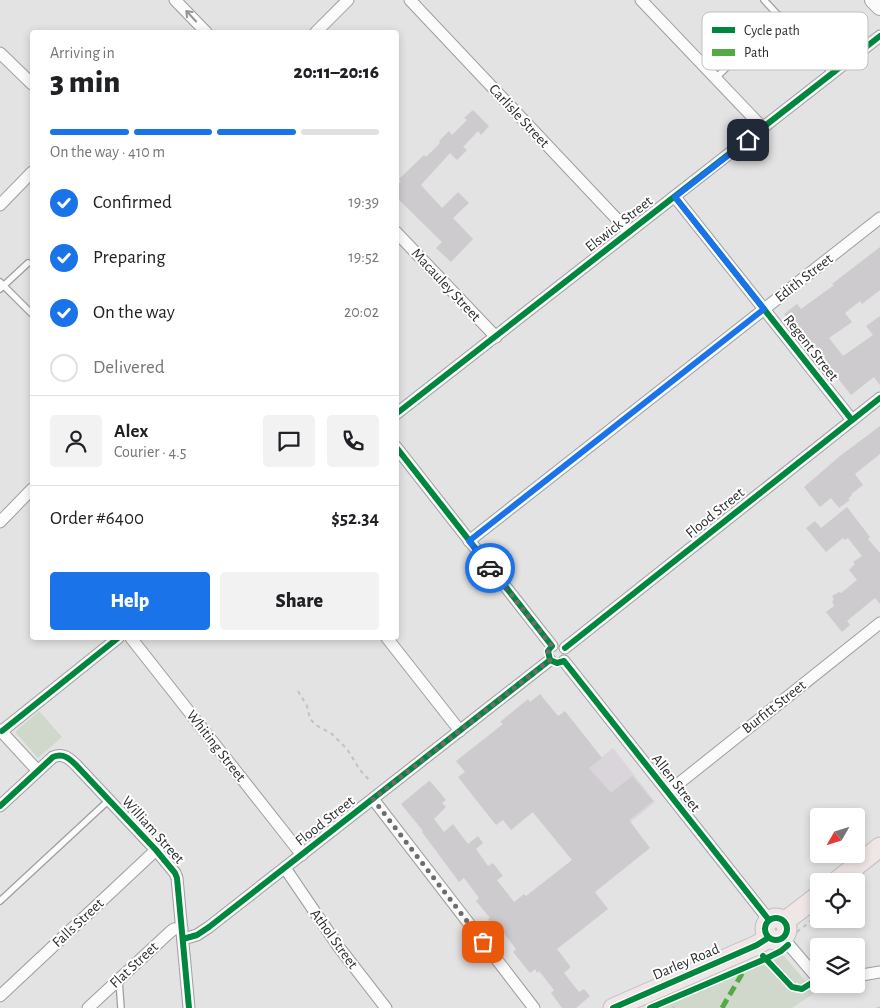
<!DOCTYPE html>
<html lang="en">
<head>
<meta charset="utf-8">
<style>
  body { margin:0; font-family:"Alegreya Sans",sans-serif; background:#f2f2f2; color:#202124; height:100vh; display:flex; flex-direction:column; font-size:19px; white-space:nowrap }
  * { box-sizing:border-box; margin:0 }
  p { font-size:16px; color:#757577 }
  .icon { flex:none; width:28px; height:28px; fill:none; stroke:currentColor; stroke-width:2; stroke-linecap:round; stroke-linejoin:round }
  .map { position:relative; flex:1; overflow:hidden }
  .details { position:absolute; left:30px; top:30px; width:369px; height:610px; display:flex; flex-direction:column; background:#fff; border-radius:5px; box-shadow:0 2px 8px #0003 }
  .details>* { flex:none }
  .needle { width:32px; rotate:231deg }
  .buttons { position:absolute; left:810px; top:808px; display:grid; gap:10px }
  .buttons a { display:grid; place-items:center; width:55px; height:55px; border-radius:5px; background:#fff; box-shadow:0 2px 8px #0003; font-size:25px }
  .pin { position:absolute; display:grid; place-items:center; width:42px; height:42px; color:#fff; margin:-21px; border-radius:10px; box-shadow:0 2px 8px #0006 }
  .courier { position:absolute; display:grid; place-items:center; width:50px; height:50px; margin:-25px; border:4px solid #1a73e8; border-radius:50%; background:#fff; color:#222; box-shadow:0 1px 6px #0007 }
  .headline em { font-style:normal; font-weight:800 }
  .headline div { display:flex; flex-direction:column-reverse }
  .headline { display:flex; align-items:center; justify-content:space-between; height:85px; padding:0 20px }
  h1 { font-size:32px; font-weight:800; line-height:38px }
  .bar { display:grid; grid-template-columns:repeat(4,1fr); gap:8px 5px; align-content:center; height:60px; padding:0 20px }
  .bar i { height:6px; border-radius:4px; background:#e0e0e0 }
  .bar .selected { background:#1a73e8 }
  .bar p { grid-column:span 4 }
  .line { display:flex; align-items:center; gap:12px; padding:0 20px; border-top:1px solid #e0e0e0 }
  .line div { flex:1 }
  .round { display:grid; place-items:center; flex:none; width:52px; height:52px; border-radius:5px; background:#f2f2f2 }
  ol { padding:0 20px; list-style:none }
  li { display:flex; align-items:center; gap:15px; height:55px }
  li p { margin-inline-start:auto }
  li .icon { padding:5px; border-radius:50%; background:#1a73e8; color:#fff; stroke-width:4 }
  li:last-child { color:#757577 }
  li i { width:28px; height:28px; border:2px solid #e0e0e0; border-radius:50% }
  .action { display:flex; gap:10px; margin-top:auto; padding:10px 20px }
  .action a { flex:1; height:58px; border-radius:5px; background:#1a73e8; color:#fff; font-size:20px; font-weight:800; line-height:58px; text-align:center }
  .action a+a { background:#f2f2f2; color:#202124 }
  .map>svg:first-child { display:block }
  .built { fill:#d9d5da }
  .green { fill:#d0d8cb }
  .building { fill:#cdcbcd }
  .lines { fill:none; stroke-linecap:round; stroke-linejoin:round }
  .lane-casing { stroke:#9e9e9e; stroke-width:8 }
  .street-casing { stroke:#9e9e9e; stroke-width:13 }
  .secondary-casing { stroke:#9e9e9e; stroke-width:18 }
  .primary-casing { stroke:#c0bfc0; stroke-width:21 }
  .path { stroke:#c3c2c3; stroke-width:2; stroke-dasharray:4 4; stroke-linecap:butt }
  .lane { stroke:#fbfbfb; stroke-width:5.5 }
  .street { stroke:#fbfbfb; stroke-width:11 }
  .secondary { stroke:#fbfbfb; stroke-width:16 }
  .primary { stroke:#efe6e5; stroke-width:19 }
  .tram { stroke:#c2c1c2; stroke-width:1 }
  .quiet { stroke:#54ab44; stroke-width:5; stroke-dasharray:10 5; stroke-linecap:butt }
  .cycleway-casing { stroke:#fff; stroke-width:9 }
  .cycleway { stroke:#00873e; stroke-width:6 }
  .oneway { stroke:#949494 }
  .done { stroke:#6d6c6d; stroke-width:5; stroke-dasharray:0 9 }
  .route { stroke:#1a73e8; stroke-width:6 }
  .labels { text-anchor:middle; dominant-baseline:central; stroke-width:4; stroke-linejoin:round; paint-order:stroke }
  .street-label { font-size:15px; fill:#2d2c2d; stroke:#fff }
  .key { fill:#fff; stroke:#c0c0c0; stroke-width:1 }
  .key-label { font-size:14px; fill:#2d2c2d }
</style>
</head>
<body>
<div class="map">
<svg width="880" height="1008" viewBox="0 0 880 1008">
  <rect width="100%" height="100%" fill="#e4e3e4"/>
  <polygon class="built" points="613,748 655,802 577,866 533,813"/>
  <g class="green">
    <polygon points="39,711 62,737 38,758 15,732"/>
    <polygon points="769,954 784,956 809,985 819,990 792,1008 645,1008 687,988"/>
  </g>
  <g class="building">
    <polygon points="473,110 489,126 481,135 478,131 463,147 467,150 457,160 450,153 421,185 442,208 458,192 469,203 453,218 473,239 451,262 436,248 442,242 396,197 396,186 401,181 399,179 424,155 426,157 440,143 439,141 449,131 452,135 467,120 464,118"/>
    <polygon points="880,247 880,290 862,304 860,301 845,313 852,322 829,338 843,356 873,335 866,326 880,316 880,385 874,377 851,395 813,346 811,348 784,314 797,304 801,309 834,285 832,284"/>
    <polygon points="880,426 880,454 855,474 863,485 851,494 852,495 848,499 850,500 839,508 831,498 820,507 804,487 840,456"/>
    <polygon points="847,507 870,537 868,539 880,553 880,604 875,598 847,621 850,625 842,632 826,612 834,606 832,601 834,600 832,596 839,592 841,593 857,580 849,570 855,564 853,562 862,556 848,538 845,540 843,538 826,552 806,528 815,521 821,528"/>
    <polygon points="540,694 558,716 565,711 602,758 589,768 611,793 632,776 653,801 629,820 650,848 595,892 608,909 557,949 570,966 570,968 564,973 579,992 584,989 590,996 576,1008 562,1008 551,993 554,990 539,971 537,973 535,969 530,973 513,952 516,949 503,932 500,935 490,923 488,919 490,918 476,901 479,898 464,878 459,882 422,832 423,831 401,804 429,781 431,782 446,800 442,803 446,807 434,819 444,832 453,824 468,844 478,836 483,843 476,849 488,866 493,863 503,876 497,880 514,902 524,894 526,896 572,860 533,812 511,830 503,820 496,825 458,777 465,772 456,761 503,724 500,722 528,699 530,702"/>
  </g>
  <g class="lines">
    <defs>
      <g id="lane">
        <polyline points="764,0 832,73"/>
        <polyline points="716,78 779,15"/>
        <polyline points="0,282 32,314"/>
        <polyline points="0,289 28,263"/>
        <polyline points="0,901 109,800"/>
        <polyline points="119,980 121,1008"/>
      </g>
      <g id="street">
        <polyline points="175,0 206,32"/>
        <polyline points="410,0 629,232"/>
        <polyline points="641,0 763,128"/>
        <polyline points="316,32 348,0"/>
        <polyline points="0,53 32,84"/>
        <polyline points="675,197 852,420"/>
        <polyline points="0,205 32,172"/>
        <polyline points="396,232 496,337"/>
        <polyline points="396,414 880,36"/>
        <polyline points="396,447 552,646"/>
        <polyline points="0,522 32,489"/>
        <polyline points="469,541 880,218"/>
        <polyline points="131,638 302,855"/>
        <polyline points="387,638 460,731"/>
        <polyline points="565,648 880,398"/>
        <polyline points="564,661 769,920"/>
        <polyline points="0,730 37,770"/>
        <polyline points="2,731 118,638"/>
        <polyline points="668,792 880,623"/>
        <polyline points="373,799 534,1008"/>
        <path d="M 0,806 L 53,757 C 63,753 69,758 76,765 L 156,850 L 175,873 L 177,878 L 189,1008"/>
        <polyline points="285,868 338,946 386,1008"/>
        <polyline points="783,938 819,980"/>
        <polyline points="183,939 197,935 209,927 550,660"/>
        <polyline points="856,976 880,972"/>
        <polyline points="0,996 156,850"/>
        <polyline points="88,1008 170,932 174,929 182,928"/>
      </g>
      <polyline id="secondary" points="873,0 880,7"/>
      <g id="primary">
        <polyline points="837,881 880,847"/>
        <circle cx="776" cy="929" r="11"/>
        <polyline points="784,922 819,895"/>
        <polyline points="613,1008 757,945 768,938"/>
      </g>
    </defs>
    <use href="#lane" class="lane-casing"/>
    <use href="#street" class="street-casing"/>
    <use href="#secondary" class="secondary-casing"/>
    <use href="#primary" class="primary-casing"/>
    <g class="path">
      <polyline points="298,691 307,706 310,719 316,725 332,734 347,749 360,770 371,782"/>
      <polyline points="797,932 813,919"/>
      <polyline points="670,999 674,1008"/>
    </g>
    <use href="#lane" class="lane"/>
    <use href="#street" class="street"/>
    <use href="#secondary" class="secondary"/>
    <use href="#primary" class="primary"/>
    <polyline class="tram" points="877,1008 880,1007"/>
    <polyline class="quiet" points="722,1008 746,967"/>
    <defs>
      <g id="cycleway">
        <polyline points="675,197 852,420"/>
        <polyline points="396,414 880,36"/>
        <polyline points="396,447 552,646 548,651 550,660 557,663 564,661 769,920"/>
        <polyline points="565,648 880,398"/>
        <polyline points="2,731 118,638"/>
        <path d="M 0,806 L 53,757 C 63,753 69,758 76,765 L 156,850 L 175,873 L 177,878 L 189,1008"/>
        <circle cx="776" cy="929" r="11"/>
        <polyline points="183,939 197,935 209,927 550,660"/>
        <polyline points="763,956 792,987 802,989 818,979"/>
        <polyline points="613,1008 757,945 768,938"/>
        <polyline points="650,1008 765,959 781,951 788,945"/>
      </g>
    </defs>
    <use href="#cycleway" class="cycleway-casing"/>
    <use href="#cycleway" class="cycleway"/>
  </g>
  <defs><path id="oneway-shaft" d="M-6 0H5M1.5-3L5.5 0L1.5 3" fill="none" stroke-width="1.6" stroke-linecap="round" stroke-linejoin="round" transform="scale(1.25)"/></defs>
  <use class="oneway" href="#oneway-shaft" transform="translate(191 16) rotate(-133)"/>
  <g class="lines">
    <polyline class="done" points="483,942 373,799 550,660 548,651 552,646 490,568"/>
    <polyline class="route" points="490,568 469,541 764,309 675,197 748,140"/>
  </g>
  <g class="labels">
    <g class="street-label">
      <text transform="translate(519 116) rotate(47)">Carlisle Street</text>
      <text transform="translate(619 224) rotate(-38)">Elswick Street</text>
      <text transform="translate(804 278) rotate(-38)">Edith Street</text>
      <text transform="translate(446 285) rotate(47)">Macauley Street</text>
      <text transform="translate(811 348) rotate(52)">Regent Street</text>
      <text transform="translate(715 513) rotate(-39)">Flood Street</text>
      <text transform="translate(774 707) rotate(-38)">Burfitt Street</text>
      <text transform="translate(216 746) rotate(52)">Whiting Street</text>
      <text transform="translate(676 783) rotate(52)">Allen Street</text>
      <text transform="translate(325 821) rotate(-38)">Flood Street</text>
      <text transform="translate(153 830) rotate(48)">William Street</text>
      <text transform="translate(78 923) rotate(-43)">Falls Street</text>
      <text transform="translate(334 939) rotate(54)">Athol Street</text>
      <text transform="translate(686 962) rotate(-23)">Darley Road</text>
      <text transform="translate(134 965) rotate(-43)">Flat Street</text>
    </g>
  </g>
  <rect x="702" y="12" width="166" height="58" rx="8" class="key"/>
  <rect x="712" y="27" width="23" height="6" fill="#00873e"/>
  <rect x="712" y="49" width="23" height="7" fill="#54ab44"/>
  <g class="key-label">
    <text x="744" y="35">Cycle path</text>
    <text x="744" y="57">Path</text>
  </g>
</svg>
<div class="buttons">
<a><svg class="needle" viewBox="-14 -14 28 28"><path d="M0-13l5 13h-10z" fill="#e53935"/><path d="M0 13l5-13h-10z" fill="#757577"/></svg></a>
<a><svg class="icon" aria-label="locate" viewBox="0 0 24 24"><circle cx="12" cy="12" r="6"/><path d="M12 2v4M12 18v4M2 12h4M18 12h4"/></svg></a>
<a><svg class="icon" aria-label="layers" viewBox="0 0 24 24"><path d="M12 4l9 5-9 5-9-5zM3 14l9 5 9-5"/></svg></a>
</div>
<div class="pin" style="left:483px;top:942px;background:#ea580c"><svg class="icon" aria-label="bag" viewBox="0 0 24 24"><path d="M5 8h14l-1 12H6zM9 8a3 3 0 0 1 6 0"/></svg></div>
<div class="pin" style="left:748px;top:140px;background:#1f2937"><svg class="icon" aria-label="home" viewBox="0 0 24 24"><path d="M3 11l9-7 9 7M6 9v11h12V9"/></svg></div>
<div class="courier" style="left:490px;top:568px"><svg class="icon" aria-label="car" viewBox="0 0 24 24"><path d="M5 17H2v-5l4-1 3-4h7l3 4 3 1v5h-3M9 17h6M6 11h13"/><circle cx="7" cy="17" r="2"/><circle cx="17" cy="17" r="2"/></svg></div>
<section class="details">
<div class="headline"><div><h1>3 min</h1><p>Arriving in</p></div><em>20:11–20:16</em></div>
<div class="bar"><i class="selected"></i><i class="selected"></i><i class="selected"></i><i></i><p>On the way · 410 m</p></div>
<ol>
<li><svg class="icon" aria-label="check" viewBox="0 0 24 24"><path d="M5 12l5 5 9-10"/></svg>Confirmed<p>19:39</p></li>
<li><svg class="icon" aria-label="check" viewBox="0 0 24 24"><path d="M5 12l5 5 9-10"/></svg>Preparing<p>19:52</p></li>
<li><svg class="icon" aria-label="check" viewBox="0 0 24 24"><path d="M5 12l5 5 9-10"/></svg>On the way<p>20:02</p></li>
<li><i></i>Delivered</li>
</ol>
<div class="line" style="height:90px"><a class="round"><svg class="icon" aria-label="person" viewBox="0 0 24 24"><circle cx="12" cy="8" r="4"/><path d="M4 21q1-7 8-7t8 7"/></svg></a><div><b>Alex</b><p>Courier · 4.5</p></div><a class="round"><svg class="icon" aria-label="chat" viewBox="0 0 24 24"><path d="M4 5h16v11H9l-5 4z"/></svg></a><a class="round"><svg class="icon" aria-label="phone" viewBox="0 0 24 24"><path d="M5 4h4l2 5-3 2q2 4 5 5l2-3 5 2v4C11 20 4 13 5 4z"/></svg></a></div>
<div class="line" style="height:65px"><div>Order #6400</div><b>$52.34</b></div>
<div class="action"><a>Help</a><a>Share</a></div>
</section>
</div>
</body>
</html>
